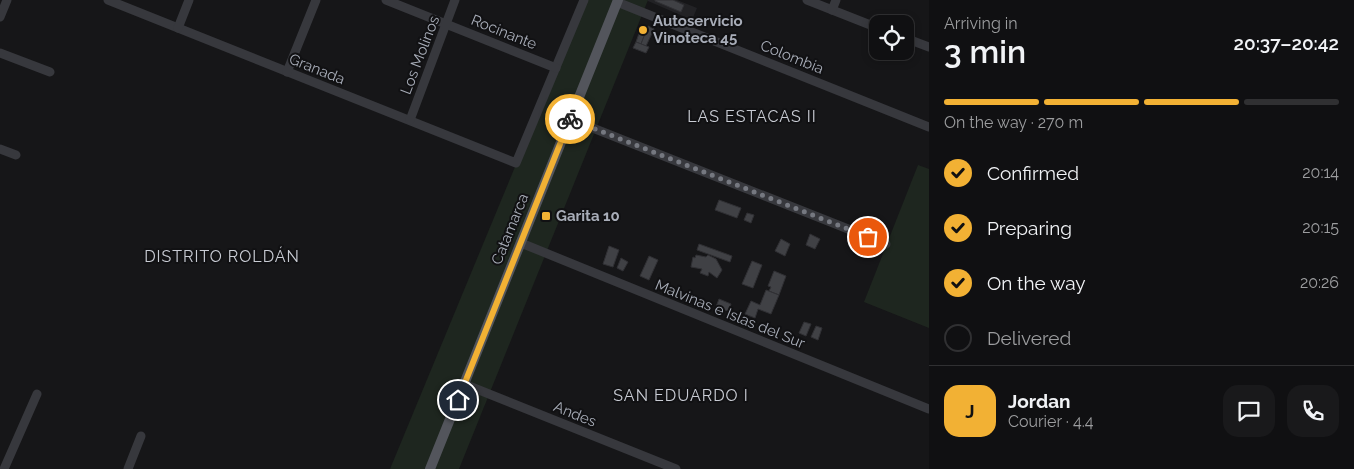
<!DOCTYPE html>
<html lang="en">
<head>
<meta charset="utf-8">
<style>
  body { margin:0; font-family:Raleway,sans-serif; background:#19191b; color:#f1f3f6; height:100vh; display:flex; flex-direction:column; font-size:19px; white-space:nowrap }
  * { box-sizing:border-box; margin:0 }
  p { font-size:16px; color:#9c9d9f }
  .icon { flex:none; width:28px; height:28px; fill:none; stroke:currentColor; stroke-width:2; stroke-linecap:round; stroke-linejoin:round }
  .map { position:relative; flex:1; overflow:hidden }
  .side { display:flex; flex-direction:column; background:#101012; width:425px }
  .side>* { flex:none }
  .tools { position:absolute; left:869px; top:15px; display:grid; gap:10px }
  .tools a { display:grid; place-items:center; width:45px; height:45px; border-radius:10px; background:#101012; box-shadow:0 2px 8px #0003,0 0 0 1px #303032; font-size:25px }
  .pin { position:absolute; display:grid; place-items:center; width:42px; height:42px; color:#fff; margin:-21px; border:2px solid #fff; border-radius:50%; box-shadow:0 1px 5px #0007 }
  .courier { position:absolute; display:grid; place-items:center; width:50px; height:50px; margin:-25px; border:4px solid #f2b134; border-radius:50%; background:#fff; color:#222; box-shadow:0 1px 6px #0007 }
  .overview em { font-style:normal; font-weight:600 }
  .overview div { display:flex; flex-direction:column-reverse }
  .overview { display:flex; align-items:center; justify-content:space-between; height:85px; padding:0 15px }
  h1 { font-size:32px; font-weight:600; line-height:38px }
  .bar { display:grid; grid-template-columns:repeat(4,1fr); gap:8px 5px; align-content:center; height:60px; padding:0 15px }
  .bar i { height:6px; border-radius:4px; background:#303032 }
  .bar .active { background:#f2b134 }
  .bar p { grid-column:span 4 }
  .line { display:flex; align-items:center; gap:12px; padding:0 15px; border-top:1px solid #303032 }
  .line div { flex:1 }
  .round { display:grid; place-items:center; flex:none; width:52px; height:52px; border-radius:15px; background:#19191b }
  ol { padding:0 15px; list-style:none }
  li { display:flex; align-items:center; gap:15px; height:55px }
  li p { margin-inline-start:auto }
  li .icon { padding:5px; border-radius:50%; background:#f2b134; color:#111; stroke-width:4 }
  li:last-child { color:#9c9d9f }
  li i { width:28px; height:28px; border:2px solid #303032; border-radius:50% }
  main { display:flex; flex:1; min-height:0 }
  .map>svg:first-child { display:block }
  .built { fill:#222225 }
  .green { fill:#1e261f }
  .building { fill:#404145; stroke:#303034 }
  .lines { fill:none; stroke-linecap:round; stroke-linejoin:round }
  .minor { stroke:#37383d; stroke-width:9 }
  .major { stroke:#53555c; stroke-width:10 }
  .done { stroke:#757880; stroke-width:5; stroke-dasharray:0 9 }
  .route { stroke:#f2b134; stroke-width:6 }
  .poi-dot { fill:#f2b134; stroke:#111113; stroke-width:2 }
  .labels { text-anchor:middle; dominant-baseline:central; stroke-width:4; stroke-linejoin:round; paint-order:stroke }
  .poi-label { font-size:15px; font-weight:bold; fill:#a8adb8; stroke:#111113; text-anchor:start }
  .street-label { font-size:15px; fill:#a8adb8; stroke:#111113 }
  .neighbourhood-label { font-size:16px; letter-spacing:1px; fill:#c9ccd4; stroke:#111113 }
</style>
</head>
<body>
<main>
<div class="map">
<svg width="929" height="469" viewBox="0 0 929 469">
  <rect width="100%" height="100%" fill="#161618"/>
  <polygon class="built" points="648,0 677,0 697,8 692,20 648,1"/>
  <g class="green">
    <polygon points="584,0 648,0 459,469 390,469"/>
    <polygon points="918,165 929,169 929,328 864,302"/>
  </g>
  <g class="building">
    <polygon points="655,0 673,0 684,5 681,12 655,1"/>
    <polygon points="642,25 648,27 641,44 636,42"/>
    <polygon points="648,26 654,29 646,46 641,44"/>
    <polygon points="636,42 649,47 646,53 633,48"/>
    <polygon points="719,200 741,208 737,218 715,210"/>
    <polygon points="747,213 754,215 751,223 744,220"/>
    <polygon points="810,234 820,239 815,249 806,245"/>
    <polygon points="781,239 790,244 785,256 775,251"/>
    <polygon points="699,244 732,256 730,262 697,250"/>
    <polygon points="609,246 619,250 613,267 603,264"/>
    <polygon points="696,255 706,257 708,255 716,259 722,270 717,278 709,272 708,276 700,273 702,269 691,267 693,257 695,258"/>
    <polygon points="649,256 658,260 649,280 640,276"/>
    <polygon points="621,258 628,262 623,271 617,268"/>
    <polygon points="752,261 762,265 753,288 742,284"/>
    <polygon points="774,271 786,276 779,295 769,291 771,287 768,286"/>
    <polygon points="766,290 779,295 771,314 758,309 755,318 745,314 751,301 760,305"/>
    <polygon points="719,299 731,304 728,311 716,307"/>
    <polygon points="804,322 811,324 806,336 799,333"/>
    <polygon points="816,326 822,328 818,340 811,337"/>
  </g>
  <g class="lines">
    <g class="minor">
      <polyline points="108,0 516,163 584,0"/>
      <polyline points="386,0 556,68"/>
      <polyline points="807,0 878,28"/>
      <polyline points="617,2 929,127"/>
      <polyline points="832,10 836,0"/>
      <polyline points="0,17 7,0"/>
      <polyline points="178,28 189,0"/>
      <polyline points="905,38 929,47"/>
      <polyline points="0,53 50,72"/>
      <polyline points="287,72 316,0"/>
      <polyline points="570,119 886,244"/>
      <polyline points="410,120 455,0"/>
      <polyline points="0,149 16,155"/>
      <polyline points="521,243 929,409"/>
      <polyline points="464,384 676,469"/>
      <polyline points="4,469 37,394"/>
      <polyline points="128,469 141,436"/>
    </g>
    <polyline class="major" points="430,469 618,0"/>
  </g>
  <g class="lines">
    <polyline class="done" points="570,119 868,237"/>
    <polyline class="route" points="458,400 570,119"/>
  </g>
  <g class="poi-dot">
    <circle cx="643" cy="30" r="5"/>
    <rect x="541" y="211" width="10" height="10" rx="2.5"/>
  </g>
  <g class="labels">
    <g class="poi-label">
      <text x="653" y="21">Autoservicio<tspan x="653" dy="17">Vinoteca 45</tspan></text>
      <text x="556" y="216">Garita 10</text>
    </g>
    <g class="street-label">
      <text transform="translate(504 32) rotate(22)">Rocinante</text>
      <text transform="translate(420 55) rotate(-69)">Los Molinos</text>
      <text transform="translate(792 57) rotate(22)">Colombia</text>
      <text transform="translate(317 69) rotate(22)">Granada</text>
      <text transform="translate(510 229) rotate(-68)">Catamarca</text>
      <text transform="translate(730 314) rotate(22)">Malvinas e Islas del Sur</text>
      <text transform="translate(575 414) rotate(22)">Andes</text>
    </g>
    <g class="neighbourhood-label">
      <text x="752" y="116">LAS ESTACAS II</text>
      <text x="222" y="256">DISTRITO ROLDÁN</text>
      <text x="681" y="395">SAN EDUARDO I</text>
    </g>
  </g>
</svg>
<div class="tools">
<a><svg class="icon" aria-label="locate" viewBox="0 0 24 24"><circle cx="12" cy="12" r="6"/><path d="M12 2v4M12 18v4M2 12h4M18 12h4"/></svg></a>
</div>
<div class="pin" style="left:868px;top:237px;background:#ea580c"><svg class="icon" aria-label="bag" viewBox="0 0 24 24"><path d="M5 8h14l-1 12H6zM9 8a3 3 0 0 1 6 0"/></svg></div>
<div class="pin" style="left:458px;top:400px;background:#1f2937"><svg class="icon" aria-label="home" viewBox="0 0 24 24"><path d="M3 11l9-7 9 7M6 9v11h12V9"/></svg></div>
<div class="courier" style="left:570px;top:119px"><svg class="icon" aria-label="bike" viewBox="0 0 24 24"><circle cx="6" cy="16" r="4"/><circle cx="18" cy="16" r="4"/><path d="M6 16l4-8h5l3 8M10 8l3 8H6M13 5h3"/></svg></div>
</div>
<section class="side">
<div class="overview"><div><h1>3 min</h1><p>Arriving in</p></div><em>20:37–20:42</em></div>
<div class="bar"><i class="active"></i><i class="active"></i><i class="active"></i><i></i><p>On the way · 270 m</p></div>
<ol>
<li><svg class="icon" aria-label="check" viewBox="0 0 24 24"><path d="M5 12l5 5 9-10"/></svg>Confirmed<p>20:14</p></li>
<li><svg class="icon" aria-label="check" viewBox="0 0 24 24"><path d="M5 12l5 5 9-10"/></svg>Preparing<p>20:15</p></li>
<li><svg class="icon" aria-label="check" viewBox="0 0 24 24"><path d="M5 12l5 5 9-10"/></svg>On the way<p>20:26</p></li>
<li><i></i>Delivered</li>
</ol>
<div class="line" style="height:90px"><b class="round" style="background:#f2b134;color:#111">J</b><div><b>Jordan</b><p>Courier · 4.4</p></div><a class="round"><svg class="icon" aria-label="chat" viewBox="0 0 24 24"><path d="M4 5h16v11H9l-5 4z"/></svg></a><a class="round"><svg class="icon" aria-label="phone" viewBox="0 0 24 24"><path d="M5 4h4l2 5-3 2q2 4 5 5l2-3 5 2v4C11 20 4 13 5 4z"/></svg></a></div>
</section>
</main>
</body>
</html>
